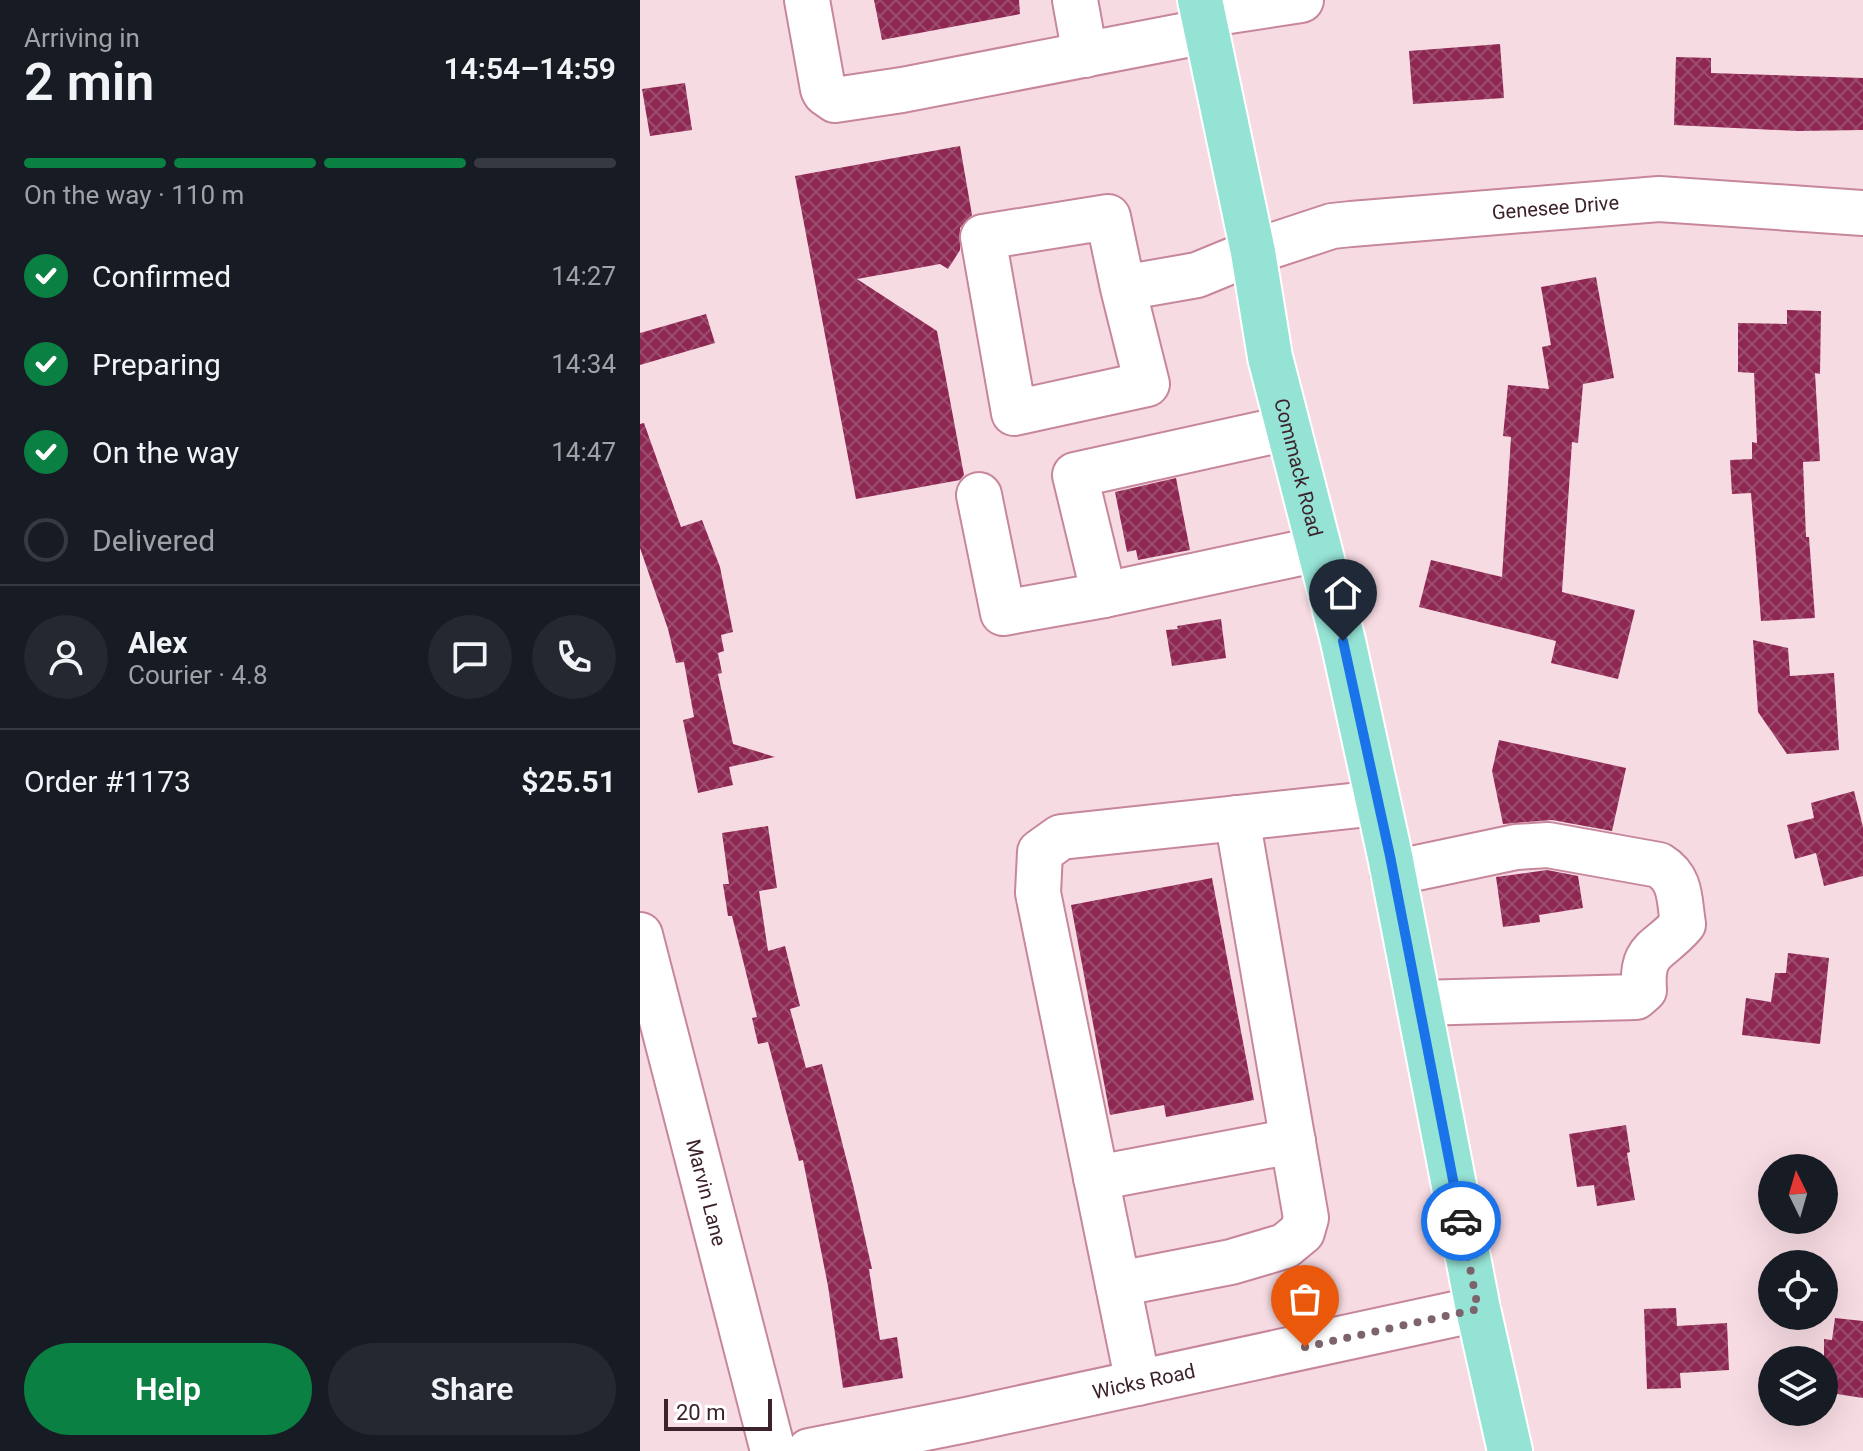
<!DOCTYPE html>
<html lang="en">
<head>
<meta charset="utf-8">
<style>
  body { margin:0; font-family:Roboto,sans-serif; background:#242831; color:#f1f3f6; height:100vh; display:flex; flex-direction:column; font-size:30px; white-space:nowrap }
  * { box-sizing:border-box; margin:0 }
  p { font-size:26px; color:#9ea1a6 }
  .icon { flex:none; width:44px; height:44px; fill:none; stroke:currentColor; stroke-width:2; stroke-linecap:round; stroke-linejoin:round }
  .map { position:relative; flex:1; overflow:hidden }
  .details { display:flex; flex-direction:column; background:#171b24; width:640px }
  .details>* { flex:none }
  .needle { width:52px; rotate:355deg }
  .fabs { position:absolute; left:1118px; top:1154px; display:grid; gap:16px }
  .fabs a { display:grid; place-items:center; width:80px; height:80px; border-radius:50%; background:#171b24; box-shadow:0 8px 32px #0002; font-size:40px }
  .scale { position:absolute; left:24px; bottom:20px; width:108px; box-sizing:border-box; padding-left:8px; border:4px solid #3c222b; border-top:0; font-size:22px; line-height:28px; white-space:nowrap; color:#3c222b; -webkit-text-stroke:6px #fff; paint-order:stroke }
  .pin { position:absolute; display:grid; place-items:center; width:68px; height:68px; color:#fff; margin:-82px -34px; border-radius:50% 50% 50% 0; rotate:-45deg; box-shadow:0 0 8px #0007 }
  .pin .icon { rotate:45deg }
  .courier { position:absolute; display:grid; place-items:center; width:80px; height:80px; margin:-40px; border:6px solid #1a73e8; border-radius:50%; background:#fff; color:#222; box-shadow:0 2px 10px #0007 }
  .head em { font-style:normal; font-weight:600 }
  .head div { display:flex; flex-direction:column-reverse }
  .head { display:flex; align-items:center; justify-content:space-between; height:136px; padding:0 24px }
  h1 { font-size:52px; font-weight:600; line-height:60px }
  .bar { display:grid; grid-template-columns:repeat(4,1fr); gap:12px 8px; align-content:center; height:96px; padding:0 24px }
  .bar i { height:10px; border-radius:6px; background:#363941 }
  .bar .active { background:#0b8043 }
  .bar p { grid-column:span 4 }
  .line { display:flex; align-items:center; gap:20px; padding:0 24px; border-top:2px solid #363941 }
  .line div { flex:1 }
  .round { display:grid; place-items:center; flex:none; width:84px; height:84px; border-radius:42px; background:#242831 }
  ol { padding:0 24px; list-style:none }
  li { display:flex; align-items:center; gap:24px; height:88px }
  li p { margin-inline-start:auto }
  li .icon { padding:8px; border-radius:50%; background:#0b8043; color:#fff; stroke-width:4 }
  li:last-child { color:#9ea1a6 }
  li i { width:44px; height:44px; border:4px solid #363941; border-radius:50% }
  .button { display:flex; gap:16px; margin-top:auto; padding:16px 24px }
  .button a { flex:1; height:92px; border-radius:48px; background:#0b8043; color:#fff; font-size:32px; font-weight:600; line-height:92px; text-align:center }
  .button a+a { background:#242831; color:#f1f3f6 }
  main { display:flex; flex:1; min-height:0 }
  .map>svg:first-child { display:block }
  .building { fill:url(#building-cross-hatch) }
  .lines { fill:none; stroke-linecap:round; stroke-linejoin:round }
  .minor-casing { stroke:#c7879b; stroke-width:48 }
  .major-casing { stroke:#fff; stroke-width:48 }
  .minor { stroke:#fff; stroke-width:44 }
  .major { stroke:#95e3d5; stroke-width:44 }
  .done { stroke:#7d636b; stroke-width:8; stroke-dasharray:0 14.4 }
  .route { stroke:#1a73e8; stroke-width:10 }
  .labels { text-anchor:middle; dominant-baseline:central; stroke-width:8; stroke-linejoin:round; paint-order:stroke }
  .street-label { font-size:20px; fill:#3c222b; stroke:#fff }
</style>
</head>
<body>
<main>
<section class="details">
<div class="head"><div><h1>2 min</h1><p>Arriving in</p></div><em>14:54–14:59</em></div>
<div class="bar"><i class="active"></i><i class="active"></i><i class="active"></i><i></i><p>On the way · 110 m</p></div>
<ol>
<li><svg class="icon" aria-label="check" viewBox="0 0 24 24"><path d="M5 12l5 5 9-10"/></svg>Confirmed<p>14:27</p></li>
<li><svg class="icon" aria-label="check" viewBox="0 0 24 24"><path d="M5 12l5 5 9-10"/></svg>Preparing<p>14:34</p></li>
<li><svg class="icon" aria-label="check" viewBox="0 0 24 24"><path d="M5 12l5 5 9-10"/></svg>On the way<p>14:47</p></li>
<li><i></i>Delivered</li>
</ol>
<div class="line" style="height:144px"><a class="round"><svg class="icon" aria-label="person" viewBox="0 0 24 24"><circle cx="12" cy="8" r="4"/><path d="M4 21q1-7 8-7t8 7"/></svg></a><div><b>Alex</b><p>Courier · 4.8</p></div><a class="round"><svg class="icon" aria-label="chat" viewBox="0 0 24 24"><path d="M4 5h16v11H9l-5 4z"/></svg></a><a class="round"><svg class="icon" aria-label="phone" viewBox="0 0 24 24"><path d="M5 4h4l2 5-3 2q2 4 5 5l2-3 5 2v4C11 20 4 13 5 4z"/></svg></a></div>
<div class="line" style="height:104px"><div>Order #1173</div><b>$25.51</b></div>
<div class="button"><a>Help</a><a>Share</a></div>
</section>
<div class="map">
<svg width="1223" height="1451" viewBox="0 0 1223 1451">
  <defs>
    <pattern id="building-cross-hatch" width="8" height="8" patternUnits="userSpaceOnUse" patternTransform="scale(2)"><rect width="8" height="8" fill="#8e2853"/><path d="M0 0l8 8M0 8l8-8" fill="none" stroke="#9c4d6e"/></pattern>
  </defs>
  <rect width="100%" height="100%" fill="#f7dbe3"/>
  <g class="building">
    <polygon points="234,0 379,0 380,14 242,40"/>
    <polygon points="860,44 864,98 773,104 769,51"/>
    <polygon points="1036,57 1071,58 1071,73 1223,78 1223,130 1158,131 1034,125"/>
    <polygon points="45,83 52,130 10,136 2,89"/>
    <polygon points="320,146 332,215 320,228 320,250 308,269 300,264 217,279 297,331 324,475 320,480 216,499 155,176"/>
    <polygon points="956,277 974,378 943,384 938,443 932,442 922,592 995,610 978,679 911,663 916,641 779,607 791,560 862,577 871,437 863,436 868,385 909,389 902,347 911,345 901,287"/>
    <polygon points="1147,310 1181,311 1180,374 1175,373 1180,461 1163,462 1166,537 1169,537 1175,618 1121,621 1111,493 1092,494 1090,460 1112,459 1112,442 1117,443 1114,373 1098,372 1098,323 1147,324"/>
    <polygon points="66,314 75,343 0,365 0,333"/>
    <polygon points="4,423 41,527 62,520 80,567 93,632 81,635 84,651 78,653 82,673 78,674 93,744 135,757 89,767 93,785 58,793 43,720 54,717 44,662 36,663 28,629 0,548 0,424"/>
    <polygon points="536,478 550,550 498,560 496,550 487,552 475,492"/>
    <polygon points="581,619 586,658 532,666 526,630 538,629 537,626"/>
    <polygon points="1113,640 1148,648 1150,676 1194,673 1199,750 1147,754 1118,712"/>
    <polygon points="859,740 986,768 972,831 912,820 863,824 852,771"/>
    <polygon points="1214,791 1223,827 1223,876 1184,886 1176,853 1155,859 1147,825 1174,818 1171,803"/>
    <polygon points="128,826 137,888 119,891 128,951 145,946 160,1006 150,1009 166,1068 182,1064 214,1189 232,1269 229,1269 240,1340 257,1337 263,1378 203,1388 188,1286 163,1160 159,1161 128,1042 118,1044 112,1018 117,1017 92,916 88,916 83,884 89,884 82,833"/>
    <polygon points="907,870 938,876 943,908 899,915 900,922 863,927 856,877"/>
    <polygon points="572,878 614,1100 526,1117 524,1105 470,1115 431,905"/>
    <polygon points="1148,953 1189,958 1180,1044 1102,1035 1106,998 1131,1002 1135,973 1146,973"/>
    <polygon points="986,1125 990,1152 987,1153 995,1200 957,1206 954,1185 937,1187 929,1134"/>
    <polygon points="1036,1308 1037,1326 1087,1323 1089,1370 1040,1373 1041,1388 1007,1389 1004,1309"/>
    <polygon points="1195,1318 1223,1321 1223,1398 1184,1392 1184,1339 1192,1340"/>
  </g>
  <g class="lines">
    <defs>
      <g id="minor">
        <polyline points="167,0 183,89 185,93 195,100 262,90 567,31"/>
        <polyline points="435,0 445,55"/>
        <polyline points="563,15 661,0"/>
        <path id="s1" d="M 483,288 L 507,384 L 374,413 L 343,237 L 468,217 L 483,288 L 557,275 L 613,252 L 692,226 L 711,224 L 1019,199 L 1223,213"/>
        <polyline points="648,428 435,475 464,595 679,549"/>
        <polyline points="339,495 363,613 464,595"/>
        <path d="M 753,873 L 876,847 L 908,845 L 1019,865 C 1042,879 1039,900 1043,924 C 1018,953 1001,947 1004,990 L 996,997 L 779,1003"/>
        <path id="s2" d="M 0,935 L 133,1451"/>
        <polyline points="456,1178 653,1141"/>
        <polyline points="478,1284 591,1262 645,1246 662,1232 666,1218 597,818"/>
        <polyline points="498,1383 398,893 400,852 421,837 738,803"/>
        <path id="s3" d="M 169,1451 L 326,1420 L 838,1309"/>
      </g>
      <g id="major">
        <path id="s4" d="M 560,0 L 613,252 L 630,357 L 703,641 L 750,856 L 838,1309 L 870,1451"/>
      </g>
    </defs>
    <use href="#minor" class="minor-casing"/>
    <use href="#major" class="major-casing"/>
    <use href="#minor" class="minor"/>
    <use href="#major" class="major"/>
  </g>
  <g class="lines">
    <polyline class="done" points="665,1347 838,1309 821,1221"/>
    <polyline class="route" points="703,641 750,856 821,1221"/>
  </g>
  <g class="labels">
    <g class="street-label">
      <text stroke="none"><textPath href="#s1" startOffset="1056">Genesee Drive</textPath></text>
      <text stroke="none"><textPath href="#s4" startOffset="478">Commack Road</textPath></text>
      <text stroke="none"><textPath href="#s2" startOffset="266">Marvin Lane</textPath></text>
      <text stroke="none"><textPath href="#s3" startOffset="342">Wicks Road</textPath></text>
    </g>
  </g>
</svg>
<div class="fabs">
<a><svg class="needle" viewBox="-14 -14 28 28"><path d="M0-13l5 13h-10z" fill="#e53935"/><path d="M0 13l5-13h-10z" fill="#9ea1a6"/></svg></a>
<a><svg class="icon" aria-label="locate" viewBox="0 0 24 24"><circle cx="12" cy="12" r="6"/><path d="M12 2v4M12 18v4M2 12h4M18 12h4"/></svg></a>
<a><svg class="icon" aria-label="layers" viewBox="0 0 24 24"><path d="M12 4l9 5-9 5-9-5zM3 14l9 5 9-5"/></svg></a>
</div>
<div class="scale">20 m</div>
<div class="pin" style="left:665px;top:1347px;background:#ea580c"><svg class="icon" aria-label="bag" viewBox="0 0 24 24"><path d="M5 8h14l-1 12H6zM9 8a3 3 0 0 1 6 0"/></svg></div>
<div class="pin" style="left:703px;top:641px;background:#1f2937"><svg class="icon" aria-label="home" viewBox="0 0 24 24"><path d="M3 11l9-7 9 7M6 9v11h12V9"/></svg></div>
<div class="courier" style="left:821px;top:1221px"><svg class="icon" aria-label="car" viewBox="0 0 24 24"><path d="M5 17H2v-5l4-1 3-4h7l3 4 3 1v5h-3M9 17h6M6 11h13"/><circle cx="7" cy="17" r="2"/><circle cx="17" cy="17" r="2"/></svg></div>
</div>
</main>
</body>
</html>
